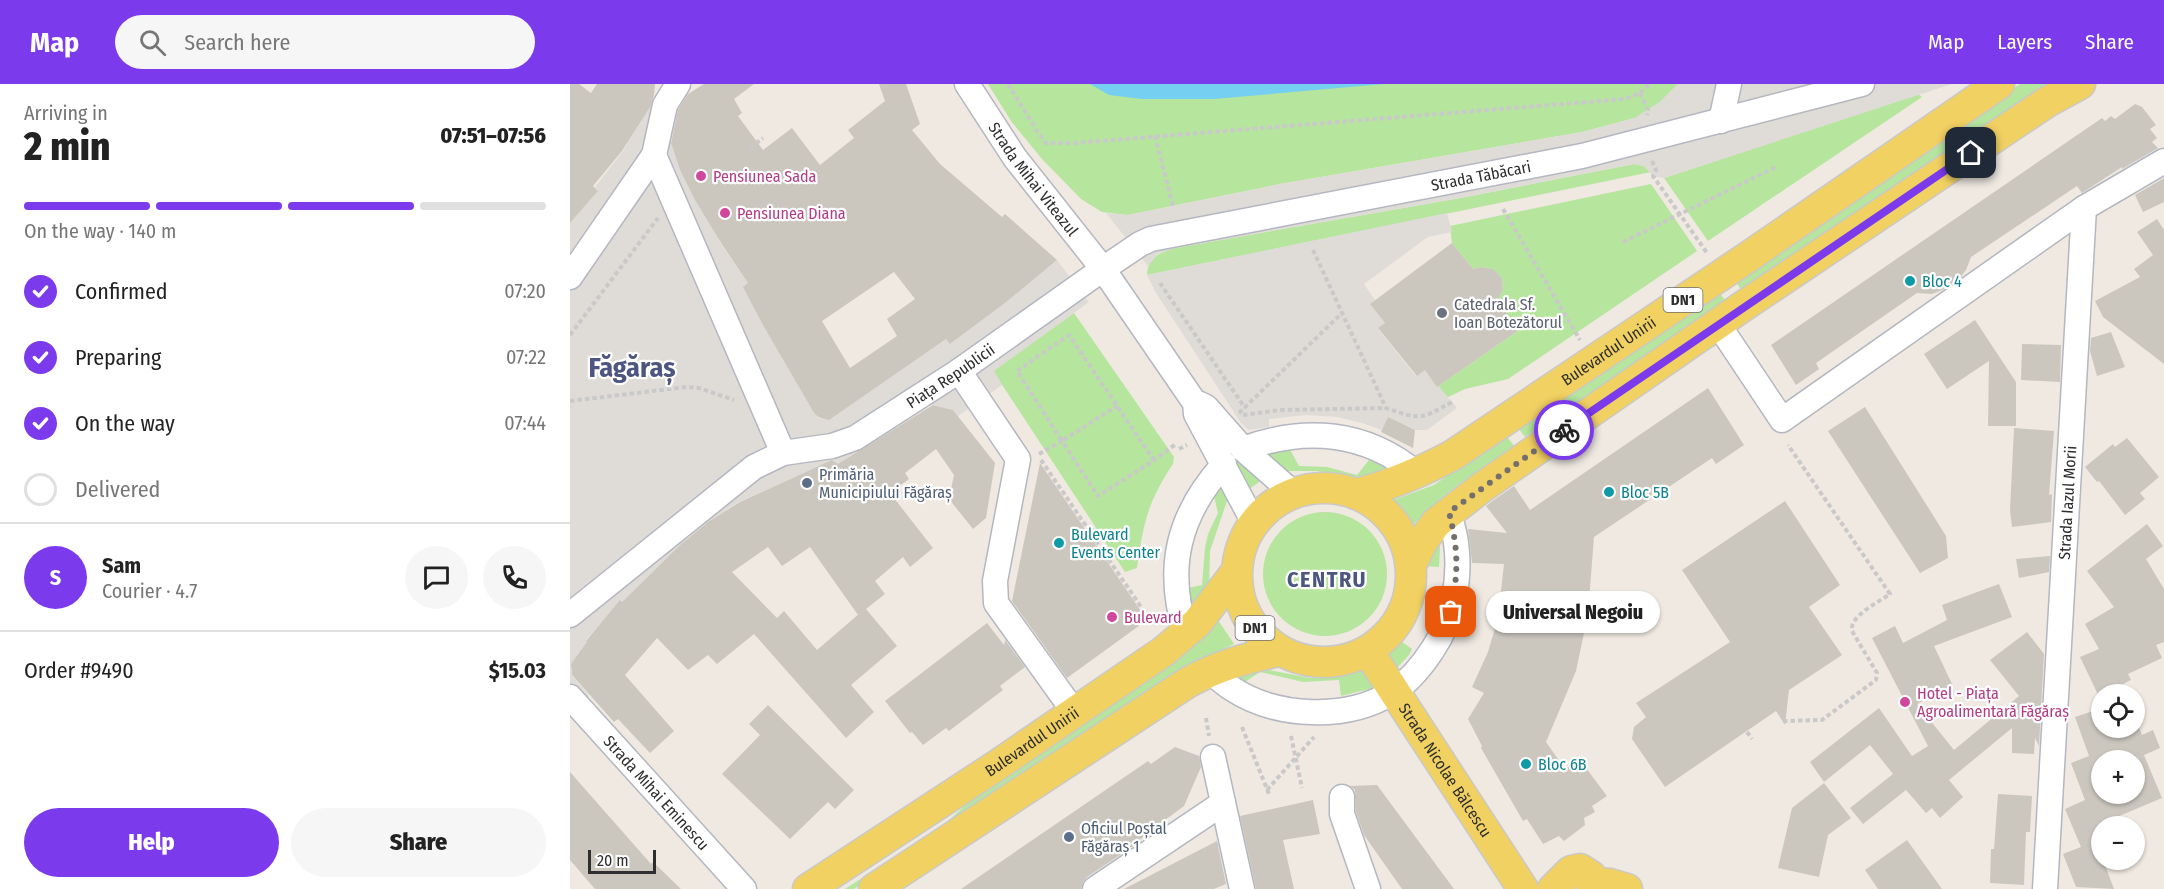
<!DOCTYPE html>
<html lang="en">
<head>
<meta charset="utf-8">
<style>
  body { margin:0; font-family:"Fira Sans Condensed",sans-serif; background:#f6f6f6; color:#222; height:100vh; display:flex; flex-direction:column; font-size:22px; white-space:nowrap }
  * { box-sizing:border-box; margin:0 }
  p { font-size:20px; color:#767676 }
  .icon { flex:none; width:33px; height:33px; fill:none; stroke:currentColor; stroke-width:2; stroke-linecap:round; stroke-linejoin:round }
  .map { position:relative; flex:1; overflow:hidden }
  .sheet { display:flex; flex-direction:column; background:#fff; width:570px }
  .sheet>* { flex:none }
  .controls { position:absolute; left:1521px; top:600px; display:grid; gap:12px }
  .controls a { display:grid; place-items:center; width:54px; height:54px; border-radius:50%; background:#fff; box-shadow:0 2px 4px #0004; font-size:30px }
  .scale { position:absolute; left:18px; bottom:15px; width:68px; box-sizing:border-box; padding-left:6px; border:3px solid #2e2e2e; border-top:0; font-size:16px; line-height:21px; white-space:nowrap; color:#2e2e2e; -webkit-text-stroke:4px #fff; paint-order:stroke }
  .pin { position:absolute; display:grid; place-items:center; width:51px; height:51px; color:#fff; margin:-26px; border-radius:12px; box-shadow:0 3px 9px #0006 }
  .courier { position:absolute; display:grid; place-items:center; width:60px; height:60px; margin:-30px; border:4px solid #7c3aed; border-radius:50%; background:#fff; color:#222; box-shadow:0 2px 8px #0007 }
  .bubble { position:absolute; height:42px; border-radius:21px; background:#fff; box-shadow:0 2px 4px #0004; font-size:20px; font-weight:800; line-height:42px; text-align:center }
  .summary em { font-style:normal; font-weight:800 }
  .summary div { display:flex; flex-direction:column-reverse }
  .summary { display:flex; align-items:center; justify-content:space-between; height:102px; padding:0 24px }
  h1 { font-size:39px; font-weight:800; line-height:45px }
  .bar { display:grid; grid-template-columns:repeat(4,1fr); gap:9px 6px; align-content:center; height:72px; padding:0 24px }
  .bar i { height:8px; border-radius:4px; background:#e0e0e0 }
  .bar .current { background:#7c3aed }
  .bar p { grid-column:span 4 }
  .line { display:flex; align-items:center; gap:15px; padding:0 24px; border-top:2px solid #e0e0e0 }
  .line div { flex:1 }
  .round { display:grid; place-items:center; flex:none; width:63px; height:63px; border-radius:32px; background:#f6f6f6 }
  ol { padding:0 24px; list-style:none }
  li { display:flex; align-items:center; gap:18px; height:66px }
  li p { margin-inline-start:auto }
  li .icon { padding:6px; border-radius:50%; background:#7c3aed; color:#fff; stroke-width:4 }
  li:last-child { color:#767676 }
  li i { width:33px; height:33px; border:3px solid #e0e0e0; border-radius:50% }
  .primary-button { display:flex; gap:12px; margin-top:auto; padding:12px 24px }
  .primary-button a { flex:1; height:69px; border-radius:36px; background:#7c3aed; color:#fff; font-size:24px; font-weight:800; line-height:69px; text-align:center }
  .primary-button a+a { background:#f6f6f6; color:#222 }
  header { display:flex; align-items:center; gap:36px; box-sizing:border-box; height:84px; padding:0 30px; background:#7c3aed; color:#fff }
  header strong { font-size:28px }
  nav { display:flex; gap:33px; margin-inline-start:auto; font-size:21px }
  .search { width:420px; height:54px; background:#f6f6f6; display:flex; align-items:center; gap:15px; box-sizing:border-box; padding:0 21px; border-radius:33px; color:#767676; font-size:22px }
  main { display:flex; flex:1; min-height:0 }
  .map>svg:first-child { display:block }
  .green { fill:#b6e59e }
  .plaza { fill:#dfdcd8 }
  .water { fill:#75cff0 }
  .building { fill:#cbc7bf; fill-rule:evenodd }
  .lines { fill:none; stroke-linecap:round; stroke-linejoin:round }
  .minor-casing { stroke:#b4b7c1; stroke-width:27 }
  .major-casing { stroke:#c9c9c9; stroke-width:33 }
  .path { stroke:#c9c9c9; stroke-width:4; stroke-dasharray:4.5 3; stroke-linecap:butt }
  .minor { stroke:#fff; stroke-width:24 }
  .major { stroke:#f2d163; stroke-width:30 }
  .done { stroke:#726f6d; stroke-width:6; stroke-dasharray:0 10.8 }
  .route { stroke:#7c3aed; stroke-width:8 }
  .hotel-dot { fill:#d1479c; stroke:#fff; stroke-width:2 }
  .culture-dot { fill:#0f9aa8; stroke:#fff; stroke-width:2 }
  .worship-dot { fill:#6b7280; stroke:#fff; stroke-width:2 }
  .service-dot { fill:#5c6f8a; stroke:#fff; stroke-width:2 }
  .labels { text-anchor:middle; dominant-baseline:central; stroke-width:4.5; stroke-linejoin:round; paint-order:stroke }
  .shield { fill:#fff; stroke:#6d6d6d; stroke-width:1.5 }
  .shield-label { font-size:15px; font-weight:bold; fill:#2e2e2e }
  .hotel-label { font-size:16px; fill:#b23c85; stroke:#fff; text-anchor:start }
  .street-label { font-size:16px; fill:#2e2e2e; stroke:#fff }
  .culture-label { font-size:16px; fill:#0d838f; stroke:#fff; text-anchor:start }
  .worship-label { font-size:16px; fill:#5b616d; stroke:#fff; text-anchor:start }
  .service-label { font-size:16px; fill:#4e5e75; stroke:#fff; text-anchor:start }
  .district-label { font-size:22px; font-weight:bold; letter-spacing:1.5px; fill:#4d5680; stroke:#fff }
  .town-label { font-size:28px; font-weight:bold; fill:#4d5680; stroke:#fff }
</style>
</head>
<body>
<header>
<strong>Map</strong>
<div class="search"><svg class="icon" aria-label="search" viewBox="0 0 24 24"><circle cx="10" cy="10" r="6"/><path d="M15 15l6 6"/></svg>Search here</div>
<nav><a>Map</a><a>Layers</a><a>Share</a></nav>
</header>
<main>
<section class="sheet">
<div class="summary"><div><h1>2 min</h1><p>Arriving in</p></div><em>07:51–07:56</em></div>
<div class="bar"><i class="current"></i><i class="current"></i><i class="current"></i><i></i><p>On the way · 140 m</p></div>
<ol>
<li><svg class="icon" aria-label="check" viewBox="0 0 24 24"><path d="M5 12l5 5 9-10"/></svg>Confirmed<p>07:20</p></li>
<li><svg class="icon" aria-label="check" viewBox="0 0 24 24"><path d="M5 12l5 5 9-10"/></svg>Preparing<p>07:22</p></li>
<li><svg class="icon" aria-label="check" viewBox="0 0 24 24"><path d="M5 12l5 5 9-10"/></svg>On the way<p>07:44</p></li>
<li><i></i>Delivered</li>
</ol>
<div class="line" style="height:108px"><b class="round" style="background:#7c3aed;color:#fff">S</b><div><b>Sam</b><p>Courier · 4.7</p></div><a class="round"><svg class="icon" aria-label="chat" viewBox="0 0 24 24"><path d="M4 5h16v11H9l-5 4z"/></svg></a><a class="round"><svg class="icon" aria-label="phone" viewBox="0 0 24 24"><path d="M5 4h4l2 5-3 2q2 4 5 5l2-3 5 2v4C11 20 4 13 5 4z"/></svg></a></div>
<div class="line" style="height:78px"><div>Order #9490</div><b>$15.03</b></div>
<div class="primary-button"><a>Help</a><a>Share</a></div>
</section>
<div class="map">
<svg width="1594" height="805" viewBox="0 0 1594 805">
  <rect width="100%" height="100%" fill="#efe9e1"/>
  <g class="green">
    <polygon points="418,0 1108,0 1090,18 1065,34 1012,48 710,100 558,131 532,128 511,115 472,75 441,37"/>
    <polygon points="1450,0 1480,0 1456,14 1172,207 1163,194"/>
    <polygon points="1348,10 1352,13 1138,157 1094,94"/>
    <path d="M 1064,80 L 1074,82 L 1081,88 L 577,191 C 577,175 591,167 605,164 L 896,113 Z"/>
    <path d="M 1081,100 L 1127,167 L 938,295 L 895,305 L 878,313 L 867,303 L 949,246 L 927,216 L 933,206 L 932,194 C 923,184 916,181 903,185 L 882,159 L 880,142 Z"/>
    <polygon points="1147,206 1156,217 955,353 947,342"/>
    <path d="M 504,229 L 604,373 L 603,380 C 578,417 573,440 567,484 L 555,488 L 423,287 Z"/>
    <path d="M 936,351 L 944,362 C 907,388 868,411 839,446 L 826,426 L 818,418 L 864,401 Z"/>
    <polygon points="719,364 729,382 757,383 787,391 799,376 820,385 796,393 776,392 746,387 716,387 687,366"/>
    <polygon points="669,372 693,395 674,409 660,380"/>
    <polygon points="653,393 657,417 640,467 639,503 619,529 613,505 632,501 635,464 638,450 648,429 642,404"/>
    <circle cx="755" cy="490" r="62"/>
    <path d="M 867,456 L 870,463 L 869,483 L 852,482 C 849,512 844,530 828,555 L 842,565 L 839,571 L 823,588 L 817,569 L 818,562 L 832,540 L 842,515 L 846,483 Z"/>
    <polygon points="648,536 664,560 621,580 284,805 275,805 376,739 412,706 618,568 634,554"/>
    <polygon points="784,585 794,587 807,603 771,612 769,596 733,598 690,588 675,598 659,592 699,586 740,594 760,593"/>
  </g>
  <g class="plaza">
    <polygon points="1108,0 1382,0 1094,94 1083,92 1074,82 1064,80 896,113 605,164 588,170 578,182 536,129 558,131 710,100 1012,48 1065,34 1090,18"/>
    <polygon points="84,14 102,21 100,55 110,86 153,163 178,199 194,243 244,329 248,334 259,335 376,255 380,260 435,219 487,176 519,218 424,287 432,301 388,332 383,326 360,320 268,381 263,376 169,418 123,448 52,518 50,517 16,556 19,560 1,580 1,587 2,592 19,611 0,628 0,139 28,107 25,103 53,67"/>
    <polygon points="877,129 882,148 858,153 794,200 805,216 800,220 815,239 808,245 846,292 855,286 887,324 857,346 845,346 818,333 812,346 792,339 767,333 735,331 699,335 699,343 679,346 671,339 586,209 577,191"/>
  </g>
  <polygon class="water" points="520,0 814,0 644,15 572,15 539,11"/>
  <g class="building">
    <polygon points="0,0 9,0 21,9 27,0 85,0 84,11 80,23 52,67 23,102 28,107 0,139"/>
    <path d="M 134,0 L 184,0 L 164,15 L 172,29 L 168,32 L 193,66 L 222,44 L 250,81 L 284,54 L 278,46 L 315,17 L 309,0 L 336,0 L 350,40 L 342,46 L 370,80 L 432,133 L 435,130 L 487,176 L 435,219 L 380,260 L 376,255 L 259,336 L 248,333 L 244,329 L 194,243 L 173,203 L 178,199 L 153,162 L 125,116 L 110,86 L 101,59 L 108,26 L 118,10 ZM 324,188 L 345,215 L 317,235 L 327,252 L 280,284 L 252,237 Z"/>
    <polygon points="1565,20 1572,23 1586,41 1580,45 1587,54 1582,58 1588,64 1552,85 1552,83 1512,109 1507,102 1401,173 1396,186 1390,194 1372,206 1362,210 1347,209 1246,279 1249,285 1226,301 1201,261 1532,34 1535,37 1541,32 1545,35"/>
    <polygon points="1594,94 1594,118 1573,128 1565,111"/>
    <polygon points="1587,135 1594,146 1594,280 1533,233 1525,217 1570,193 1564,185 1583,171 1567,148"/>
    <polygon points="882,159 903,185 911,183 923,185 932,194 933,206 927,216 949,246 867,303 855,286 847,292 808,244 815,239 800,220"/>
    <polygon points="1405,236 1446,298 1446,342 1418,342 1419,277 1377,305 1354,270"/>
    <polygon points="1541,248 1555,283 1527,292 1520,267 1521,254"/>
    <polygon points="1452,260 1491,261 1490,298 1451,296"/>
    <polygon points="1138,304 1174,361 1146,380 1142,374 1024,453 1018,530 1006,587 976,658 995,685 1010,676 1037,712 1022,722 1025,728 1014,734 1015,741 994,757 989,752 973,760 957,735 953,737 911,664 912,662 898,635 914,609 902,603 918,568 928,534 934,480 902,479 898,445 937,449 916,422 921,418 944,402 960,426"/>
    <path d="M 363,321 L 383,326 L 425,379 L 416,434 L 403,445 L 379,415 L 384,391 L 366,365 L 335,389 L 339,395 L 320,409 L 363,464 L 340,483 L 333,473 L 305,497 L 315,510 L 296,525 L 327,562 L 281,601 L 304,628 L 276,654 L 184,550 L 147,580 L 138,571 L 118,586 L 87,554 L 55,591 L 104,647 L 80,669 L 48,635 L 44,638 L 2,591 L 1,580 L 17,558 L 16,557 L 50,516 L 52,518 L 111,460 L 138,438 L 170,418 L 262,376 L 268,380 ZM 198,463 L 212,482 L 240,463 L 288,531 L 290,529 L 247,566 L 214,527 L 207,534 L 162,488 Z"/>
    <polygon points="1295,323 1376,452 1378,474 1350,489 1258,347"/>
    <polygon points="818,333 845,346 843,364 811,348"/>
    <polygon points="1444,344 1484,347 1479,411 1482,410 1481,438 1442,443 1440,426"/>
    <polygon points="1557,354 1589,393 1570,409 1575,415 1555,431 1529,397 1527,398 1515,383 1543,360 1545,363"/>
    <polygon points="470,379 577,536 497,594 442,517"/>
    <polygon points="1215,417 1270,501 1239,523 1272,571 1219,606 1215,641 1206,627 1095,703 1062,655 1064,643 1076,633 1066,619 1160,558 1112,486"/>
    <polygon points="1577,440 1593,462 1576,475 1594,505 1594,558 1586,561 1592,574 1558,590 1561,596 1553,600 1557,610 1532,610 1532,619 1510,573 1529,565 1515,540 1544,523 1517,487"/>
    <polygon points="1480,472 1479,488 1449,494 1446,475"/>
    <polygon points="1429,500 1442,533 1364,562 1383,602 1347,620 1384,666 1449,612 1420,576 1457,548 1474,570 1469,662 1465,654 1464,670 1442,669 1442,644 1379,696 1393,713 1370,734 1362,724 1356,729 1336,706 1293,740 1280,724 1323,690 1300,661 1254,698 1240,678 1309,624 1342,672 1358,662 1302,554 1325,542 1333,559 1377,536 1372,521"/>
    <polygon points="417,539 434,561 435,556 455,583 430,602 433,606 379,647 376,644 353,661 342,648 340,649 315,617"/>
    <polygon points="198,621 284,706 265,725 258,718 220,755 152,690 190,651 179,640"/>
    <path d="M 1532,624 L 1532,644 L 1564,644 L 1564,630 L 1572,651 L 1583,646 L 1590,664 L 1574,671 L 1592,714 L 1535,738 L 1537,742 L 1532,742 L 1532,776 L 1549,776 L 1535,781 L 1544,805 L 1506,803 L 1493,770 L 1511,763 L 1495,725 L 1515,716 L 1501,679 L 1519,672 L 1505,633 ZM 1532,676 L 1564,676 L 1564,710 L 1532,710 Z"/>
    <polygon points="605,663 629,672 631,683 614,722 576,750 565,761 517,793 513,798 511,805 391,805 578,677 581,680"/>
    <polygon points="0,688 81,780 83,778 111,805 25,805 0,776"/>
    <polygon points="1254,699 1281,734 1258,751 1249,793 1208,784 1222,724"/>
    <polygon points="807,701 884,805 832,805 794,751 786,728 785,706 780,702"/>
    <polygon points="1428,710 1462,712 1460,748 1456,748 1454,801 1420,799 1421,765 1424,765"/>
    <polygon points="743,716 750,750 713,756 724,805 686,805 670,732"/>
    <polygon points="1337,756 1372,805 1308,805 1295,786"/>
    <polygon points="647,757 656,800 644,805 554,805"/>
  </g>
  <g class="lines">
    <defs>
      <g id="minor">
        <path id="s1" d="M 397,0 L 445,74 L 533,185 L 625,319 L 626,330 L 684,439"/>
        <polyline points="1151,37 1159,0"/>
        <polyline points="84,71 213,369"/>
        <polyline points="0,193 84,71 95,21 108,0"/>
        <polyline points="1148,240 1212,336 1514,124 1594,77"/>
        <polyline points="389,287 448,375 425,497 426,519 505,629"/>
        <polyline points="630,320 636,323 673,365 723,409"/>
        <path d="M 673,365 C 735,342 796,347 847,390"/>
        <path id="s2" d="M 0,531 L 184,383 L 213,369 L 262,362 L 285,354 L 389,287 L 533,185 L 570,160 L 581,155 L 1012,72 L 1292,0"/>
        <path d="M 616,550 C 595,484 608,431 654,380"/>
        <path d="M 639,586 C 646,592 653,599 661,604 C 706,634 777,637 823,608 C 840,597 852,582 863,565 C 883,535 891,495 886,459 C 885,449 881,438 879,428"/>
        <path id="s3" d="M 0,613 L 174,805"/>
        <polyline points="643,673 672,805"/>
        <polyline points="772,713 772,730 798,805"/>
        <polyline points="525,805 653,719"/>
        <path id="s4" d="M 1475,805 L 1514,124"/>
      </g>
      <g id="major">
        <circle cx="754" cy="491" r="87"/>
        <path id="s5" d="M 786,410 C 821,401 851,388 883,371 L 1181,171 L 1429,0"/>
        <polyline points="841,481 852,458 866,439 911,404 1172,223 1477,18 1510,0"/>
        <path id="s6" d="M 798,567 L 953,805"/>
        <polyline points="1023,799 1040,800 1057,805"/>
        <path id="s7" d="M 238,805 L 426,682 L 594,567 L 627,539 L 666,488"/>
        <path d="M 304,805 L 617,599 C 647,582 676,574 709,567"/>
        <polyline points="983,805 1001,787 1010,785 1021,792 1022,805"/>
      </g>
    </defs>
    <use href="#minor" class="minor-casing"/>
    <use href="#major" class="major-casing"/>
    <g class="path">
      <polyline points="438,0 467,47 476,59 505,59 1055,15 1070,9 1079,0"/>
      <polyline points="1070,9 1078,26 1077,31"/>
      <polyline points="585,52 603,122"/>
      <polyline points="180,64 193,54"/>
      <polyline points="1082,77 1086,86 1083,92 1137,169"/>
      <polyline points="933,125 1010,256"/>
      <polyline points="1053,158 1206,83"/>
      <path d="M 743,166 L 816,324 C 850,336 850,336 882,318"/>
      <polyline points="590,199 675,324"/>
      <polyline points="0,251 88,134"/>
      <polyline points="0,317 116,303 129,304 164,316"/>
      <polyline points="669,329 772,229"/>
      <polyline points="673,331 710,326 816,324"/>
      <polyline points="609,365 617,361"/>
      <polyline points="469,370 492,357 528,412 583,377 583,375 499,251 447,287 492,357 547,322"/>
      <polyline points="471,376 582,539"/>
      <polyline points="583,377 606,360"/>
      <polyline points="636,634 639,652"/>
      <path d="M 1213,637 L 1252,636 L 1306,596 L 1307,589 L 1282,547 C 1279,532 1309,518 1320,510 L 1218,361"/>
      <polyline points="672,643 699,710"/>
      <polyline points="1177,648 1182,655"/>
      <polyline points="721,652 732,704"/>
      <polyline points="697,706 744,653"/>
    </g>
    <use href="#minor" class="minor"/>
    <use href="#major" class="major"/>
  </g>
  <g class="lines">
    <path class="done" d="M 881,528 C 888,487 889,469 879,428 L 994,346"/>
    <polyline class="route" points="994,346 1401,69"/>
  </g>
  <g class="hotel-dot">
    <circle cx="131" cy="92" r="6"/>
    <circle cx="155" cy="129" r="6"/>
    <circle cx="542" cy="533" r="6"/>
    <circle cx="1335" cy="618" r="6"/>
  </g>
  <g class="culture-dot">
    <circle cx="1340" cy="197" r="6"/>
    <circle cx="1039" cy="408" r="6"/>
    <circle cx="489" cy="459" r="6"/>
    <circle cx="956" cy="680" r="6"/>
  </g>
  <circle class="worship-dot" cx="872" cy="229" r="6"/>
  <g class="service-dot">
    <circle cx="237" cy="399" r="6"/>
    <circle cx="499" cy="753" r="6"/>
  </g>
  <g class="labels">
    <g class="shield">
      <rect x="1093.5" y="204" width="39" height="24" rx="4.5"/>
      <rect x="665.5" y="532" width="39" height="24" rx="4.5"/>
    </g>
    <g class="shield-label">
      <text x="1113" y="216">DN1</text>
      <text x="685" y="544">DN1</text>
    </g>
    <g class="hotel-label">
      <text x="143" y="92">Pensiunea Sada</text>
      <text x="167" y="129">Pensiunea Diana</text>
      <text x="554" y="533">Bulevard</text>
      <text x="1347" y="609">Hotel - Piața<tspan x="1347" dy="18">Agroalimentară Făgăraș</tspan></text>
    </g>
    <g class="street-label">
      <text stroke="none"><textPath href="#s2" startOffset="1035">Strada Tăbăcari</textPath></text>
      <text stroke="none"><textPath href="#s1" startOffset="116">Strada Mihai Viteazul</textPath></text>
      <text stroke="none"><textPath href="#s5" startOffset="292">Bulevardul Unirii</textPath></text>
      <text stroke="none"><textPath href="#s2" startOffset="456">Piața Republicii</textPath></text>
      <text stroke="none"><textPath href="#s4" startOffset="387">Strada Iazul Morii</textPath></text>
      <text stroke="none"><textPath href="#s7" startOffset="268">Bulevardul Unirii</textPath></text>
      <text stroke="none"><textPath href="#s6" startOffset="142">Strada Nicolae Bălcescu</textPath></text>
      <text stroke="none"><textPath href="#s3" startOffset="129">Strada Mihai Eminescu</textPath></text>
    </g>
    <g class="culture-label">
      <text x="1352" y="197">Bloc 4</text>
      <text x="1051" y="408">Bloc 5B</text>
      <text x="501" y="450">Bulevard<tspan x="501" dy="18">Events Center</tspan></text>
      <text x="968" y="680">Bloc 6B</text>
    </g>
    <g class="worship-label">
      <text x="884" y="220">Catedrala Sf.<tspan x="884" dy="18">Ioan Botezătorul</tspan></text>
    </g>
    <g class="service-label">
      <text x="249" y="390">Primăria<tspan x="249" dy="18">Municipiului Făgăraș</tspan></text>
      <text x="511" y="744">Oficiul Poștal<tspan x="511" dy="18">Făgăraș 1</tspan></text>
    </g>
    <g class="district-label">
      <text x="757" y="495">CENTRU</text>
    </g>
    <g class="town-label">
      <text x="62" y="283">Făgăraș</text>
    </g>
  </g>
</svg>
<div class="controls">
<a><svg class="icon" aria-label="locate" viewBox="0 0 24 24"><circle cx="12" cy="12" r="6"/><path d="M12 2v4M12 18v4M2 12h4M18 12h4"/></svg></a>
<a>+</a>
<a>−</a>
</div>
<div class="scale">20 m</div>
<div class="pin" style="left:881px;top:528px;background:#ea580c"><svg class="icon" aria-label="bag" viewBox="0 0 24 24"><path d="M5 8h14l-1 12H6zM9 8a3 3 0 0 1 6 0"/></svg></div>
<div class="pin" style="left:1401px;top:69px;background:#1f2937"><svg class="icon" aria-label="home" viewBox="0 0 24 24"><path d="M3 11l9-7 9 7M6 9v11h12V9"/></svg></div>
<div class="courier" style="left:994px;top:346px"><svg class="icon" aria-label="bike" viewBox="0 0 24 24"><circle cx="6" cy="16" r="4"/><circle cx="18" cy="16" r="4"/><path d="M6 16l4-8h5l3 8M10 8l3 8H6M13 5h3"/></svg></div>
<div class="bubble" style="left:916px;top:507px;width:174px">Universal Negoiu</div>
</div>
</main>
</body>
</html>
